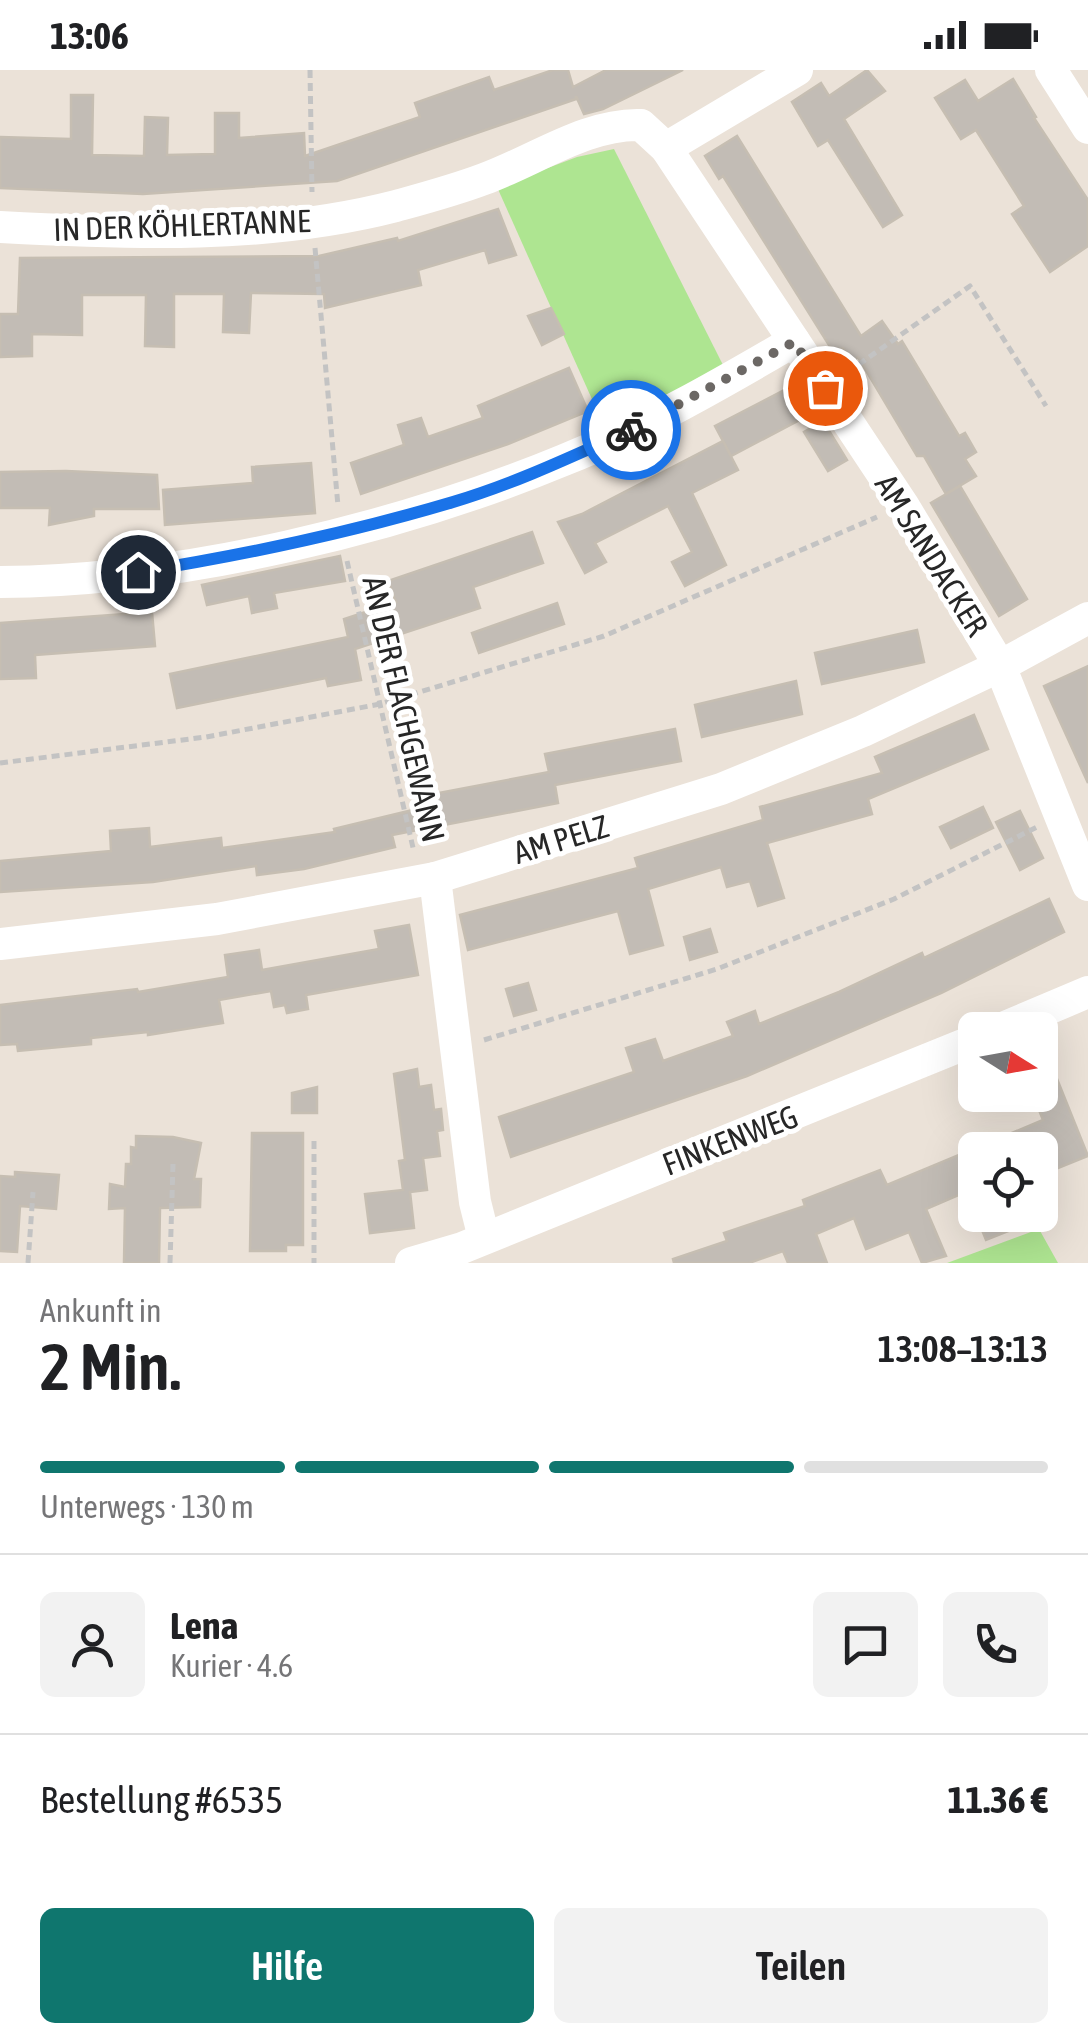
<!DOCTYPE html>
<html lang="de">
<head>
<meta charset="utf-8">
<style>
  body { margin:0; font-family:"Asap Condensed",sans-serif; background:#f2f2f2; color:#202124; height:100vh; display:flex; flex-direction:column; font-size:38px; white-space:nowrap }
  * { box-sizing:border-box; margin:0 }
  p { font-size:32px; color:#757577 }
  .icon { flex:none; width:55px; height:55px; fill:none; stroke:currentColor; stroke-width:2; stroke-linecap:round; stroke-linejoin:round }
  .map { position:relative; height:1193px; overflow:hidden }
  .details { display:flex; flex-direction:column; background:#fff; flex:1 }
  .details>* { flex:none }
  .needle { width:65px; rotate:101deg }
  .buttons { position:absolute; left:958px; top:942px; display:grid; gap:20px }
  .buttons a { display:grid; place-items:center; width:100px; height:100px; border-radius:15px; background:#fff; box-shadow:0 10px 40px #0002; font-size:50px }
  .pin { position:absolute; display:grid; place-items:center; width:85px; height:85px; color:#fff; margin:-42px; border:5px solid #fff; border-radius:50%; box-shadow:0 2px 10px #0007 }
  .courier { position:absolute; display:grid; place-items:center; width:100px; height:100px; margin:-50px; border:8px solid #1a73e8; border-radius:50%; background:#fff; color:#222; box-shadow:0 2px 12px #0007 }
  .overview em { font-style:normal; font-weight:600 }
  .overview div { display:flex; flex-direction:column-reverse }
  .overview { display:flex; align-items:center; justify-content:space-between; height:170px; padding:0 40px }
  h1 { font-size:65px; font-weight:600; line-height:75px }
  .bar { display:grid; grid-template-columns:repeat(4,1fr); gap:15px 10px; align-content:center; height:120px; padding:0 40px }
  .bar i { height:12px; border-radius:8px; background:#e0e0e0 }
  .bar .selected { background:#0f766e }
  .bar p { grid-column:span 4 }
  .line { display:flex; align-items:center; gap:25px; padding:0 40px; border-top:2px solid #e0e0e0 }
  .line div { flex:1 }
  .round { display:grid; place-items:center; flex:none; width:105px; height:105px; border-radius:15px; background:#f2f2f2 }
  .button { display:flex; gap:20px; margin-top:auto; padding:20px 40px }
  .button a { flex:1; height:115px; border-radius:15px; background:#0f766e; color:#fff; font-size:40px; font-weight:600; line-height:115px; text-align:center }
  .button a+a { background:#f2f2f2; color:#202124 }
  .status { display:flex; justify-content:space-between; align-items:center; height:70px; padding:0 50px; background:#fff; direction:ltr }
  .status svg { height:28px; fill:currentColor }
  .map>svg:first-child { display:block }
  .green { fill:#aee591 }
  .building { fill:#c2bcb5; stroke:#c6beb2; stroke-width:2.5 }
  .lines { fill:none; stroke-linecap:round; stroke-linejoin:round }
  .path { stroke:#c3c3c3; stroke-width:5; stroke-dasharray:8 5; stroke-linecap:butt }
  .minor { stroke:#fff; stroke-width:32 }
  .done { stroke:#6c6865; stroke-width:10; stroke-dasharray:0 18 }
  .route { stroke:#1a73e8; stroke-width:12 }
  .labels { text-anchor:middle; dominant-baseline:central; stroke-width:10; stroke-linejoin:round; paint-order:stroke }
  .street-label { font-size:32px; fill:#272727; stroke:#fff }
</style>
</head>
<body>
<div class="status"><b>13:06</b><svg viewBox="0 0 49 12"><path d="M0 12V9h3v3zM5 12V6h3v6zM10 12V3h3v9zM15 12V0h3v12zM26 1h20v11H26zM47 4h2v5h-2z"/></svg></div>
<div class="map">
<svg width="1088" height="1193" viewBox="0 0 1088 1193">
  <rect width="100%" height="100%" fill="#ebe2d8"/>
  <g class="green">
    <polygon points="614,79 724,297 604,356 497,117 577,87"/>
    <polygon points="1039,1159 1058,1193 946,1193 947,1193"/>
  </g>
  <g class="building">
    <polygon points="553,0 568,0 573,17 606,0 683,0 603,39 584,44 576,26 576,29 337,111 143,124 0,118 0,67 71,69 71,25 93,25 92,85 144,86 145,47 168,48 167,85 215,84 215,43 239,43 239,68 304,63 305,86 420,47 415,33 489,7 494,20"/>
    <polygon points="867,0 885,21 844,49 902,145 883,157 828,70 818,76 792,32 821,13 829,26"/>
    <polygon points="1013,9 1036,47 1034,48 1088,130 1088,176 1050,202 1012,144 1024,136 976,60 961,69 935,28 965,10 978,31"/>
    <polygon points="737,66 861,266 882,251 898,274 902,271 959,366 965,363 976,382 965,389 976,406 946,424 924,386 917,386 858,287 853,291 843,278 834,283 723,106 719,109 705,86"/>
    <polygon points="498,139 516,185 489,193 485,180 418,200 421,215 325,238 324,224 251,223 249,263 223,262 224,224 174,224 174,277 145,276 146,225 82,225 82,265 32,264 32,286 0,287 0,244 18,244 20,188 319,186 397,168 398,171"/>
    <polygon points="551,238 564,264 542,275 528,246"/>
    <polygon points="569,298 588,341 508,374 361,424 351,393 404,375 398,355 421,348 428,367 483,348 478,336"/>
    <polygon points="796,314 811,344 731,386 715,356"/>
    <polygon points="823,351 847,390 828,401 804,362"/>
    <polygon points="723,371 738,400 692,423 726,495 685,516 672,492 692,482 668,436 595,473 606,492 585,503 558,452 582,444"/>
    <polygon points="311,393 315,443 165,455 163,420 253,413 252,397"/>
    <polygon points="66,401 157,405 159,439 94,439 94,446 49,455 50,438 0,438 0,402"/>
    <polygon points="960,416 1027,529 999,546 931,433"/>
    <polygon points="532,462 543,493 473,517 480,538 355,579 361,610 328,616 326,608 177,638 170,604 348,567 344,549 396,532 388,511"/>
    <polygon points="340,486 345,511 274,523 277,538 252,543 249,526 207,535 202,515"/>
    <polygon points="557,533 564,554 479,583 472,563"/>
    <polygon points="152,542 155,576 35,585 36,608 0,609 0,553"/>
    <polygon points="917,560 924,592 822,614 815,583"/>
    <polygon points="1088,596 1088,713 1044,616"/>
    <polygon points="796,611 802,644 702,667 695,635"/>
    <polygon points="974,645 988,679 868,729 872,744 767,773 784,828 758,836 750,811 727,817 721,797 648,819 663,875 630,884 618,841 468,880 460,845 638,798 635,788 763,750 760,737 882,703 875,687"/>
    <polygon points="675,659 681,691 555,715 558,733 392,765 395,777 304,799 257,805 256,796 153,812 0,822 0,791 111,781 110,761 149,758 150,777 221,768 222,778 335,762 334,759 425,737 423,726 549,702 545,684"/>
    <polygon points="983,737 993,758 951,778 940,757"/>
    <polygon points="1020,741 1043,788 1020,800 996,752"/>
    <polygon points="1049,829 1064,862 941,923 747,1006 511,1087 499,1047 634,1002 626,978 655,969 663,991 733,966 727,952 755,941 759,954 839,922 922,883 924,888"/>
    <polygon points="409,855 418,905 306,925 308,939 287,943 285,935 274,937 271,921 219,930 223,953 148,965 148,962 91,968 91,974 18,981 17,974 0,975 0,935 137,919 138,922 228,907 225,885 259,880 262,900 379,879 375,861"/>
    <polygon points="710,859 717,882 690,890 684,867"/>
    <polygon points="528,913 536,940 514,946 506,919"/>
    <polygon points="1041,969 1088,1086 1051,1101 1046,1089 1040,1092 1040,1080 975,1080 975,1118 926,1139 946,1186 922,1193 909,1162 866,1179 854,1148 816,1164 827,1193 788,1193 783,1181 749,1193 674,1193 673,1189 727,1171 724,1163 805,1136 803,1130 880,1100 887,1115 1043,1050 1033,1025 1040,1025"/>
    <polygon points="417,999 419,1017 431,1015 434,1040 441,1039 443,1060 437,1061 440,1086 423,1088 427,1120 410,1122 414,1158 370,1163 365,1124 403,1120 399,1091 405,1090 394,1004"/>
    <polygon points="317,1017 317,1043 292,1043 292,1023"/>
    <polygon points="252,1063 303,1063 303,1175 286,1175 286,1181 250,1181"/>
    <polygon points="136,1066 173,1067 201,1073 194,1109 201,1109 200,1137 160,1138 159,1193 124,1193 125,1138 109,1139 110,1114 125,1117 126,1094 131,1094 131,1077 136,1078"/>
    <polygon points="15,1102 59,1105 56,1139 20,1136 17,1182 0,1181 0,1106 15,1107"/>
    <polygon points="976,1145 1046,1145 1046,1146 986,1170"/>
  </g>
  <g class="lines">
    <g class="path">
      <polyline points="310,0 312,122"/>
      <polyline points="315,178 338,436"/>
      <polyline points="848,302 970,216 1046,336"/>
      <polyline points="347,491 414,782"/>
      <polyline points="0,693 206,667 380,634 604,566 877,447"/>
      <polyline points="484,970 717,899 894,829 1037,757"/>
      <polyline points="314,1071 314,1193"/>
      <polyline points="28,1193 33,1122"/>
      <polyline points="170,1193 173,1094"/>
    </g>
    <g class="minor">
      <polyline points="1051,0 1088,58"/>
      <polyline points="666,78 797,0"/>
      <path d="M 0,157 C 131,164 268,169 396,136 C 425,128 455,120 484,109 C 534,91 587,53 641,55 L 666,78 L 903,435 L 1000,596 L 1088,815"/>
      <path d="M 0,512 C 180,511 397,459 564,390 C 644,358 719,315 794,271"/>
      <polyline points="435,808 475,1132 484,1168"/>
      <polyline points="0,874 217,849 435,808 721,719 863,661 1000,596 1088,548"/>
      <polyline points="998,960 1088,922"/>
      <polyline points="411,1193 462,1178 975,970"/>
    </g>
  </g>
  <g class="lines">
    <polyline class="done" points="631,360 794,272 825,318"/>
    <path class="route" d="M 138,502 C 244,485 349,463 453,432 C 514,414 573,386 631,360"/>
  </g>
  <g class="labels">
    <g class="street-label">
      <text transform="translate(182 155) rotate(-2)">IN DER KÖHLERTANNE</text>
      <text transform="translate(932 485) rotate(58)">AM SANDACKER</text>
      <text transform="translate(404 639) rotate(77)">AN DER FLACHGEWANN</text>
      <text transform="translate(561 769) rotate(-17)">AM PELZ</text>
      <text transform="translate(730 1070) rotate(-21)">FINKENWEG</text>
    </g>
  </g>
</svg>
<div class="buttons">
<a><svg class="needle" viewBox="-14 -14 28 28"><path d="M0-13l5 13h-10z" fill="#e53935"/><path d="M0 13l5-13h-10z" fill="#757577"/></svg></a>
<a><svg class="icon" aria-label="locate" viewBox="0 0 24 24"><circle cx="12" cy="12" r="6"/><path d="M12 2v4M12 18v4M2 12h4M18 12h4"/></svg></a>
</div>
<div class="pin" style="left:825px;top:318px;background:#ea580c"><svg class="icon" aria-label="bag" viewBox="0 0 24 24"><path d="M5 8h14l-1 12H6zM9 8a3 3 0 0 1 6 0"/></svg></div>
<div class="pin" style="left:138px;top:502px;background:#1f2937"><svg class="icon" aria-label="home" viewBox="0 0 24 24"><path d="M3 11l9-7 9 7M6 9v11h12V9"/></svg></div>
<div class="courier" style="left:631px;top:360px"><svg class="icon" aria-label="bike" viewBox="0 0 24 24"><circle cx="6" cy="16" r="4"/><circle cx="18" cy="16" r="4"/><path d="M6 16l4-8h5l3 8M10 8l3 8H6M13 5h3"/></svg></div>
</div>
<section class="details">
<div class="overview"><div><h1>2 Min.</h1><p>Ankunft in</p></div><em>13:08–13:13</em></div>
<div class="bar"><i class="selected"></i><i class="selected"></i><i class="selected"></i><i></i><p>Unterwegs · 130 m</p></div>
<div class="line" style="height:180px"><a class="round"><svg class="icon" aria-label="person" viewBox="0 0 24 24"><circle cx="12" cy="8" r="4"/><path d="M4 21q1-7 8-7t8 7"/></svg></a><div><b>Lena</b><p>Kurier · 4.6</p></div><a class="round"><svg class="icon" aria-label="chat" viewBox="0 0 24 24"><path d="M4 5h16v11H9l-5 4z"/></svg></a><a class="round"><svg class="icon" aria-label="phone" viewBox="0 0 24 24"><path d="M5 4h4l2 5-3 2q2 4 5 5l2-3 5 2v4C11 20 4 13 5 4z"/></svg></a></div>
<div class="line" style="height:130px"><div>Bestellung #6535</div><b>11.36 €</b></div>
<div class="button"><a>Hilfe</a><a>Teilen</a></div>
</section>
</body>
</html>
